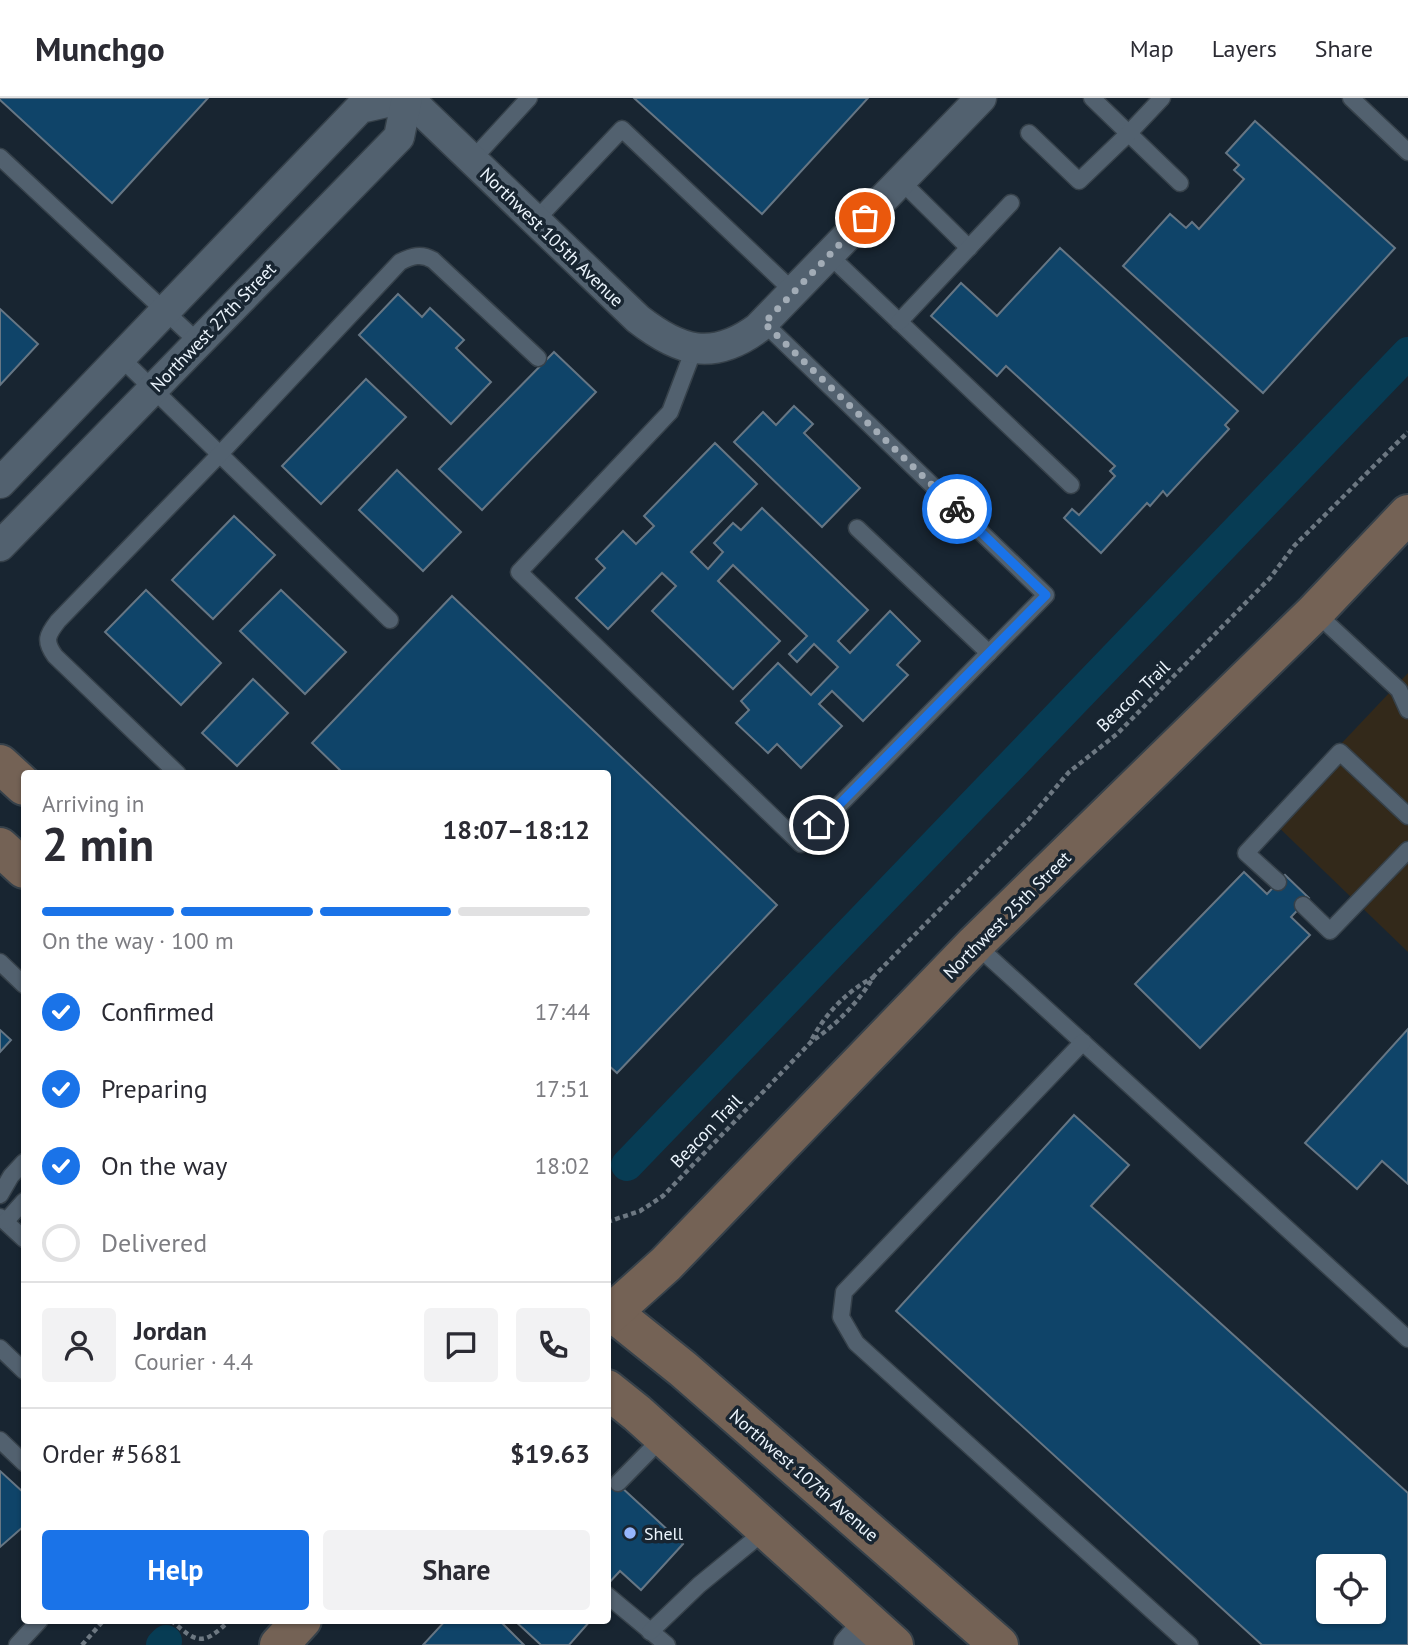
<!DOCTYPE html>
<html lang="en">
<head>
<meta charset="utf-8">
<style>
  body { margin:0; font-family:"PT Sans",sans-serif; background:#f2f2f3; color:#2b2b33; height:100vh; display:flex; flex-direction:column; font-size:26px; white-space:nowrap }
  * { box-sizing:border-box; margin:0 }
  p { font-size:23px; color:#7c7c81 }
  .icon { flex:none; width:38px; height:38px; fill:none; stroke:currentColor; stroke-width:2; stroke-linecap:round; stroke-linejoin:round }
  .map { position:relative; flex:1; overflow:hidden }
  .details { position:absolute; left:21px; top:672px; width:590px; height:854px; display:flex; flex-direction:column; background:#fff; border-radius:7px; box-shadow:0 2px 5px #0004 }
  .details>* { flex:none }
  .controls { position:absolute; left:1316px; top:1456px; display:grid; gap:14px }
  .controls a { display:grid; place-items:center; width:70px; height:70px; border-radius:7px; background:#fff; box-shadow:0 2px 5px #0004; font-size:35px }
  .pin { position:absolute; display:grid; place-items:center; width:60px; height:60px; color:#fff; margin:-30px; border:4px solid #fff; border-radius:50%; box-shadow:0 2px 7px #0007 }
  .courier { position:absolute; display:grid; place-items:center; width:70px; height:70px; margin:-35px; border:5px solid #1a73e8; border-radius:50%; background:#fff; color:#222; box-shadow:0 2px 9px #0007 }
  .overview em { font-style:normal; font-weight:800 }
  .overview div { display:flex; flex-direction:column-reverse }
  .overview { display:flex; align-items:center; justify-content:space-between; height:119px; padding:0 21px }
  h1 { font-size:46px; font-weight:800; line-height:52px }
  .bar { display:grid; grid-template-columns:repeat(4,1fr); gap:10px 7px; align-content:center; height:84px; padding:0 21px }
  .bar i { height:9px; border-radius:5px; background:#e1e1e2 }
  .bar .selected { background:#1a73e8 }
  .bar p { grid-column:span 4 }
  .line { display:flex; align-items:center; gap:18px; padding:0 21px; border-top:2px solid #e1e1e2 }
  .line div { flex:1 }
  .round { display:grid; place-items:center; flex:none; width:74px; height:74px; border-radius:7px; background:#f2f2f3 }
  ol { padding:0 21px; list-style:none }
  li { display:flex; align-items:center; gap:21px; height:77px }
  li p { margin-inline-start:auto }
  li .icon { padding:7px; border-radius:50%; background:#1a73e8; color:#fff; stroke-width:4 }
  li:last-child { color:#7c7c81 }
  li i { width:38px; height:38px; border:4px solid #e1e1e2; border-radius:50% }
  .action { display:flex; gap:14px; margin-top:auto; padding:14px 21px }
  .action a { flex:1; height:80px; border-radius:7px; background:#1a73e8; color:#fff; font-size:28px; font-weight:800; line-height:80px; text-align:center }
  .action a+a { background:#f2f2f3; color:#2b2b33 }
  header { display:flex; align-items:center; gap:42px; box-sizing:border-box; height:98px; padding:0 35px; background:#fff; border-bottom:2px solid #e1e1e2 }
  header strong { font-size:33px }
  nav { display:flex; gap:38px; margin-inline-start:auto; font-size:24px }
  .map>svg:first-child { display:block }
  .commercial { fill:#33291a }
  .lines { fill:none; stroke-linecap:round; stroke-linejoin:round }
  .canal { stroke:#073c54; stroke-width:32 }
  .building { fill:#0f4469; stroke:#667684; stroke-width:2; fill-rule:evenodd }
  .lane-casing { stroke:#36414a; stroke-width:19 }
  .street-casing { stroke:#36414a; stroke-width:33 }
  .secondary-casing { stroke:#36414a; stroke-width:42 }
  .path { stroke:#6d7882; stroke-width:4.5; stroke-dasharray:5 3.5; stroke-linecap:butt }
  .lane { stroke:#52616f; stroke-width:16 }
  .street { stroke:#52616f; stroke-width:30 }
  .secondary { stroke:#746255; stroke-width:38 }
  .done { stroke:#a2acb6; stroke-width:7; stroke-dasharray:0 12.6 }
  .route { stroke:#1a73e8; stroke-width:9 }
  .poi-dot { fill:#96b6fd; stroke:#182531; stroke-width:2.5 }
  .labels { text-anchor:middle; dominant-baseline:central; stroke-width:7; stroke-linejoin:round; paint-order:stroke }
  .street-label { font-size:18px; fill:#ecf5fd; stroke:#182531 }
  .poi-label { font-size:18px; fill:#ecf5fd; stroke:#182531; text-anchor:start }
</style>
</head>
<body>
<header>
<strong>Munchgo</strong>
<nav><a>Map</a><a>Layers</a><a>Share</a></nav>
</header>
<div class="map">
<svg width="1408" height="1547" viewBox="0 0 1408 1547">
  <rect width="100%" height="100%" fill="#182531"/>
  <polygon class="commercial" points="1408,575 1408,854 1270,721"/>
  <g class="lines">
    <g class="canal">
      <polyline points="627,1067 1408,255"/>
      <polyline points="162,1547 166,1543"/>
    </g>
  </g>
  <g class="building">
    <polygon points="0,0 208,0 112,105 0,2"/>
    <polygon points="634,0 868,0 762,116"/>
    <polygon points="1255,23 1395,150 1263,295 1123,168 1170,116 1186,130 1192,124 1199,131 1244,81 1234,72 1239,67 1226,55"/>
    <polygon points="1060,150 1238,313 1225,327 1229,331 1167,398 1163,393 1150,408 1147,405 1101,455 1064,420 1072,411 1079,417 1115,378 1110,373 1115,368 1006,268 997,278 931,218 961,185 997,218"/>
    <polygon points="398,196 422,219 430,210 464,242 456,250 491,284 451,326 359,237"/>
    <polygon points="0,211 38,246 0,287"/>
    <polygon points="554,254 596,294 482,412 439,371"/>
    <polygon points="366,281 406,319 321,406 282,368"/>
    <polygon points="794,308 813,326 804,335 860,390 822,429 734,344 763,314 776,327"/>
    <polygon points="715,345 757,386 691,454 708,471 723,454 714,445 733,425 741,432 762,410 868,512 838,543 850,555 890,513 920,543 897,567 908,577 863,623 832,593 819,606 842,628 801,670 777,646 768,655 736,625 749,612 741,603 778,565 811,597 838,569 814,546 797,564 789,556 807,538 733,467 718,483 780,543 733,591 652,513 676,488 662,475 608,531 576,500 605,470 596,461 623,433 636,446 654,428 644,418"/>
    <polygon points="397,372 461,434 423,473 359,412"/>
    <polygon points="234,418 275,457 213,521 172,482"/>
    <polygon points="146,492 221,565 181,607 105,534"/>
    <polygon points="281,492 346,554 305,596 240,533"/>
    <polygon points="452,498 777,807 617,975 607,966 607,676 344,676 312,645"/>
    <polygon points="253,581 288,615 237,668 202,635"/>
    <polygon points="1244,774 1267,796 1285,777 1309,800 1291,819 1310,837 1200,950 1135,886"/>
    <polygon points="1408,931 1408,1086 1382,1063 1357,1091 1305,1045"/>
    <polygon points="0,932 11,942 0,954"/>
    <path d="M 1074,1017 L 1129,1067 L 1091,1108 L 1408,1395 L 1408,1547 L 1262,1547 L 896,1213 ZM 1328,1468 L 1374,1468 L 1374,1514 L 1328,1514 Z"/>
    <polygon points="0,1373 24,1395 24,1428 0,1449"/>
    <polygon points="607,1376 683,1446 641,1492 620,1473 607,1487"/>
    <polygon points="446,1522 499,1522 524,1547 423,1547"/>
    <polygon points="514,1522 591,1522 569,1547 541,1547"/>
  </g>
  <g class="lines">
    <defs>
      <g id="lane">
        <polyline points="1092,0 1180,85"/>
        <polyline points="1351,0 1408,54"/>
        <polyline points="1029,35 1079,83 1128,36 1162,0"/>
        <polyline points="0,59 198,244"/>
        <polyline points="472,62 529,0"/>
        <polyline points="901,83 969,150"/>
        <polyline points="535,123 622,31 794,194"/>
        <polyline points="829,157 1071,387"/>
        <polyline points="899,224 1011,105"/>
        <polyline points="694,251 670,314 519,474 801,746 1046,497 764,225"/>
        <polyline points="120,259 390,522"/>
        <polyline points="857,430 989,555"/>
        <polyline points="1315,514 1399,592 1408,612"/>
        <path d="M 178,676 L 55,558 C 44,543 47,537 58,523 L 220,356 L 400,164 C 412,158 421,155 433,162 L 538,260"/>
        <polyline points="1278,784 1246,755 1340,654 1408,718"/>
        <polyline points="1303,807 1330,833 1408,752"/>
        <polyline points="975,846 1408,1241"/>
        <polyline points="0,864 24,887"/>
        <polyline points="1083,944 844,1194 841,1219 856,1245 1190,1547"/>
        <polyline points="0,1097 11,1078 24,1064"/>
        <polyline points="0,1119 24,1141"/>
        <polyline points="6,1123 24,1103"/>
        <polyline points="0,1250 24,1273"/>
        <polyline points="0,1342 24,1365"/>
        <polyline points="618,1385 663,1339"/>
        <polyline points="607,1497 667,1547"/>
        <polyline points="650,1534 699,1487 766,1432"/>
        <polyline points="17,1547 40,1522"/>
      </g>
      <g id="street">
        <path d="M 408,0 L 638,221 C 679,253 712,264 758,230 L 981,0"/>
        <polyline points="0,385 360,10 404,0"/>
        <polyline points="0,448 399,39 407,0"/>
        <polyline points="849,1547 869,1524"/>
      </g>
      <g id="secondary">
        <polyline points="0,666 24,688"/>
        <polyline points="0,749 24,771"/>
        <polyline points="607,1210 683,1271 999,1547"/>
        <polyline points="607,1219 666,1166 975,846 1315,514 1408,416"/>
        <polyline points="607,1291 637,1315 894,1547"/>
        <polyline points="279,1547 302,1522"/>
      </g>
    </defs>
    <use href="#lane" class="lane-casing"/>
    <use href="#street" class="street-casing"/>
    <use href="#secondary" class="secondary-casing"/>
    <g class="path">
      <path d="M 812,941 C 826,915 847,893 874,879"/>
      <path d="M 607,1124 L 640,1113 L 663,1098 L 812,943 C 836,927 859,904 874,878 L 1029,721 L 1069,674 L 1117,636 L 1270,480 L 1294,448 L 1408,334"/>
      <path d="M 171,1522 C 198,1547 204,1547 230,1522"/>
      <polyline points="82,1547 104,1522"/>
    </g>
    <use href="#lane" class="lane"/>
    <use href="#street" class="street"/>
    <use href="#secondary" class="secondary"/>
  </g>
  <g class="lines">
    <polyline class="done" points="865,120 764,225 957,411"/>
    <polyline class="route" points="819,727 1046,497 957,411"/>
  </g>
  <circle class="poi-dot" cx="630" cy="1435" r="7"/>
  <g class="labels">
    <g class="street-label">
      <text transform="translate(552 139) rotate(44)">Northwest 105th Avenue</text>
      <text transform="translate(213 229) rotate(-46)">Northwest 27th Street</text>
      <text transform="translate(1133 598) rotate(-44)">Beacon Trail</text>
      <text transform="translate(1007 817) rotate(-45)">Northwest 25th Street</text>
      <text transform="translate(706 1033) rotate(-46)">Beacon Trail</text>
      <text transform="translate(804 1377) rotate(41)">Northwest 107th Avenue</text>
    </g>
    <g class="poi-label">
      <text x="644" y="1435">Shell</text>
    </g>
  </g>
</svg>
<div class="controls">
<a><svg class="icon" aria-label="locate" viewBox="0 0 24 24"><circle cx="12" cy="12" r="6"/><path d="M12 2v4M12 18v4M2 12h4M18 12h4"/></svg></a>
</div>
<div class="pin" style="left:865px;top:120px;background:#ea580c"><svg class="icon" aria-label="bag" viewBox="0 0 24 24"><path d="M5 8h14l-1 12H6zM9 8a3 3 0 0 1 6 0"/></svg></div>
<div class="pin" style="left:819px;top:727px;background:#1f2937"><svg class="icon" aria-label="home" viewBox="0 0 24 24"><path d="M3 11l9-7 9 7M6 9v11h12V9"/></svg></div>
<div class="courier" style="left:957px;top:411px"><svg class="icon" aria-label="bike" viewBox="0 0 24 24"><circle cx="6" cy="16" r="4"/><circle cx="18" cy="16" r="4"/><path d="M6 16l4-8h5l3 8M10 8l3 8H6M13 5h3"/></svg></div>
<section class="details">
<div class="overview"><div><h1>2 min</h1><p>Arriving in</p></div><em>18:07–18:12</em></div>
<div class="bar"><i class="selected"></i><i class="selected"></i><i class="selected"></i><i></i><p>On the way · 100 m</p></div>
<ol>
<li><svg class="icon" aria-label="check" viewBox="0 0 24 24"><path d="M5 12l5 5 9-10"/></svg>Confirmed<p>17:44</p></li>
<li><svg class="icon" aria-label="check" viewBox="0 0 24 24"><path d="M5 12l5 5 9-10"/></svg>Preparing<p>17:51</p></li>
<li><svg class="icon" aria-label="check" viewBox="0 0 24 24"><path d="M5 12l5 5 9-10"/></svg>On the way<p>18:02</p></li>
<li><i></i>Delivered</li>
</ol>
<div class="line" style="height:126px"><a class="round"><svg class="icon" aria-label="person" viewBox="0 0 24 24"><circle cx="12" cy="8" r="4"/><path d="M4 21q1-7 8-7t8 7"/></svg></a><div><b>Jordan</b><p>Courier · 4.4</p></div><a class="round"><svg class="icon" aria-label="chat" viewBox="0 0 24 24"><path d="M4 5h16v11H9l-5 4z"/></svg></a><a class="round"><svg class="icon" aria-label="phone" viewBox="0 0 24 24"><path d="M5 4h4l2 5-3 2q2 4 5 5l2-3 5 2v4C11 20 4 13 5 4z"/></svg></a></div>
<div class="line" style="height:91px"><div>Order #5681</div><b>$19.63</b></div>
<div class="action"><a>Help</a><a>Share</a></div>
</section>
</div>
</body>
</html>
